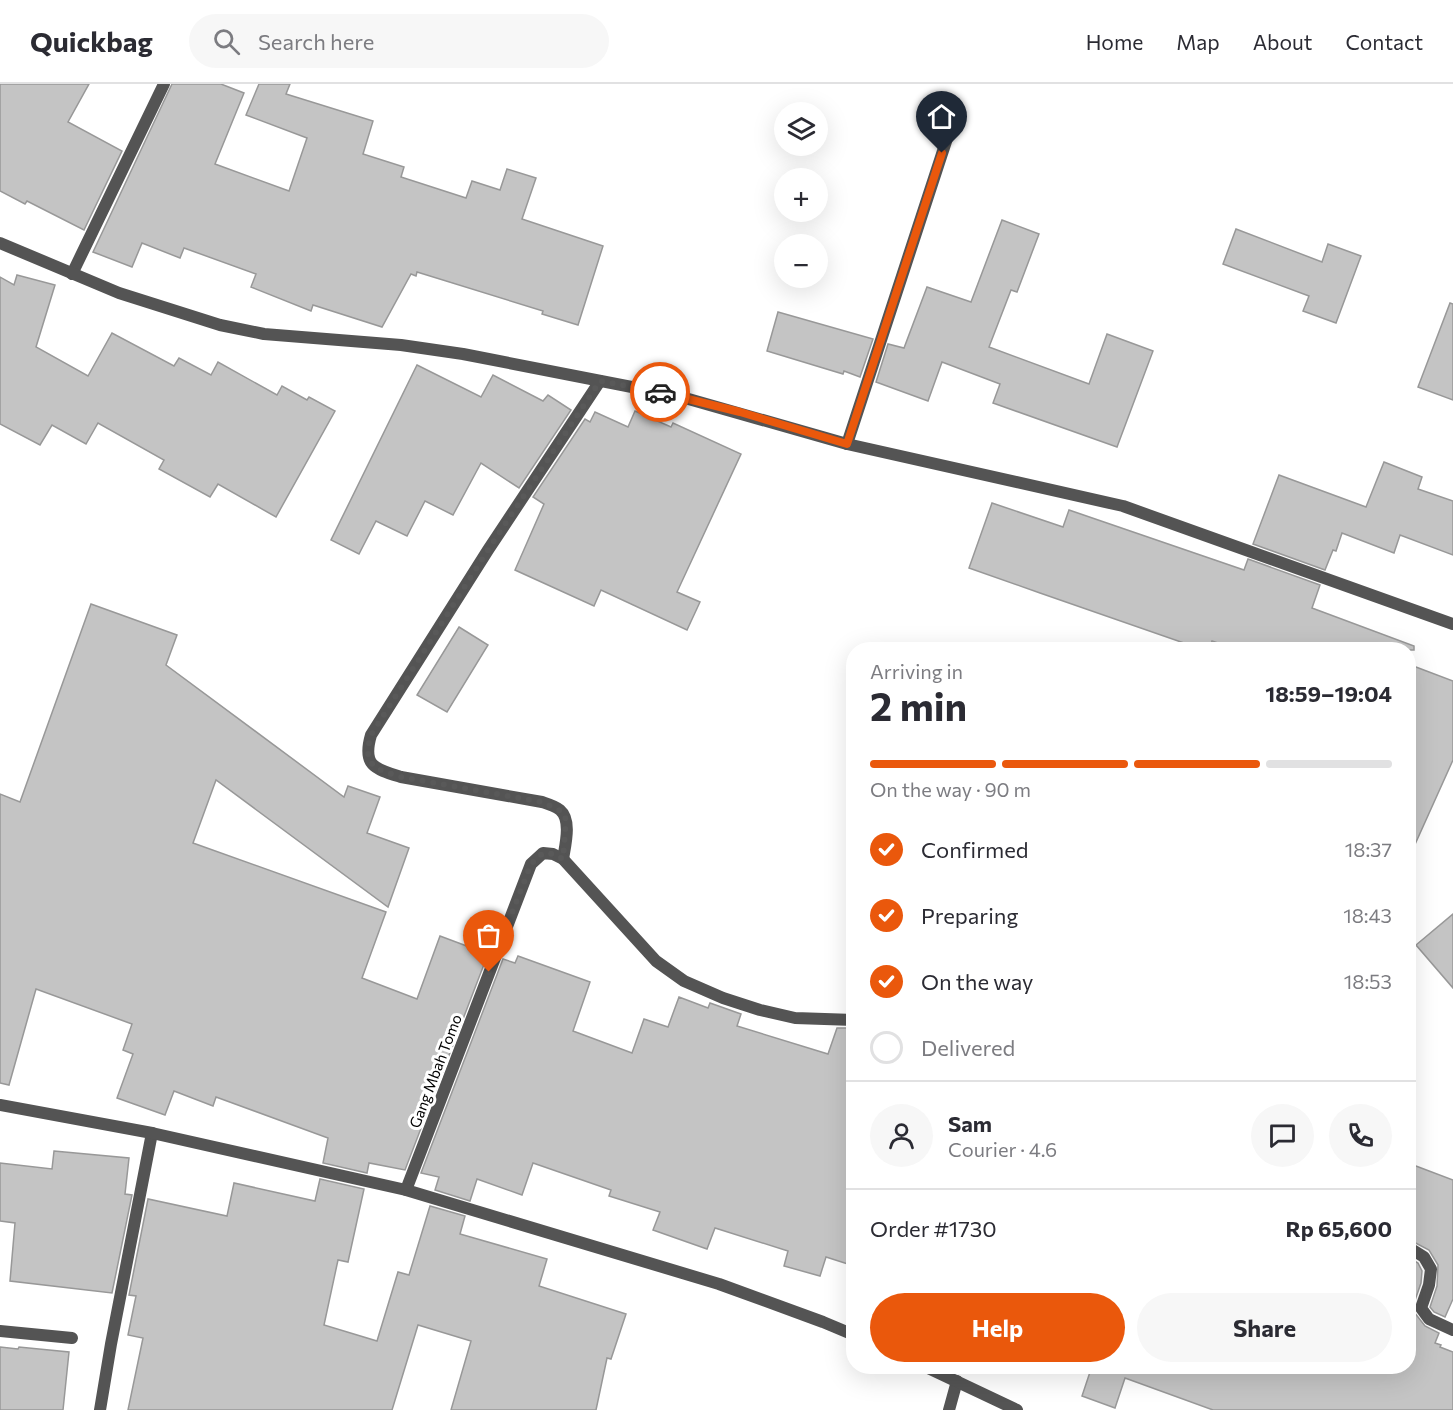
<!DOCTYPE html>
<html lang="en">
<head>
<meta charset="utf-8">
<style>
  body { margin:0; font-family:Commissioner,sans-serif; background:#f7f7f7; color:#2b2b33; height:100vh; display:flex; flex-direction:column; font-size:22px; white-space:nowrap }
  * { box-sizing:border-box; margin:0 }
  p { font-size:20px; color:#7c7c81 }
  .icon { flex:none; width:33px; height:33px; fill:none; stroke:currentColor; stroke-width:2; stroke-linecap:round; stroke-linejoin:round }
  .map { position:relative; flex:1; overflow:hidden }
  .panel { position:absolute; left:846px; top:558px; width:570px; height:732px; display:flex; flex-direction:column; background:#fff; border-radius:24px; box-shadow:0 6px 24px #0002 }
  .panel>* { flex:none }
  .tools { position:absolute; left:774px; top:18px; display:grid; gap:12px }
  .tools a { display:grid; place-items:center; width:54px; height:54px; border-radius:50%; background:#fff; box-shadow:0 6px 24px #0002; font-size:30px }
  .pin { position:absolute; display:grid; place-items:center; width:51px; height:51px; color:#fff; margin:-62px -26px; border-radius:50% 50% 50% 0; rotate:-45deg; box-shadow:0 0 6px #0007 }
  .pin .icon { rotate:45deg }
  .courier { position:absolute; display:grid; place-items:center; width:60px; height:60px; margin:-30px; border:4px solid #ea580c; border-radius:50%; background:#fff; color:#222; box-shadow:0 2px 8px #0007 }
  .overview em { font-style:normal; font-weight:700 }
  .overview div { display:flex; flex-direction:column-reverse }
  .overview { display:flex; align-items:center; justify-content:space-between; height:102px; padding:0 24px }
  h1 { font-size:39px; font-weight:700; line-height:45px }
  .bar { display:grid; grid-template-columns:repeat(4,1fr); gap:9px 6px; align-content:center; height:72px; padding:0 24px }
  .bar i { height:8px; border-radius:4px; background:#e1e1e2 }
  .bar .on { background:#ea580c }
  .bar p { grid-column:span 4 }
  .line { display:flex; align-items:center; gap:15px; padding:0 24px; border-top:2px solid #e1e1e2 }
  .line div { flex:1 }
  .round { display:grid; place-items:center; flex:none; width:63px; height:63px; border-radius:32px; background:#f7f7f7 }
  ol { padding:0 24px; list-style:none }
  li { display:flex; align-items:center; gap:18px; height:66px }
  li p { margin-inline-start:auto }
  li .icon { padding:6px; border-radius:50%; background:#ea580c; color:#fff; stroke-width:4 }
  li:last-child { color:#7c7c81 }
  li i { width:33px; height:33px; border:3px solid #e1e1e2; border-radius:50% }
  .button { display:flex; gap:12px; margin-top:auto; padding:12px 24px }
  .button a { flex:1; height:69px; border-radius:36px; background:#ea580c; color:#fff; font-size:24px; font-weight:700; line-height:69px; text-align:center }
  .button a+a { background:#f7f7f7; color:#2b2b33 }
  header { display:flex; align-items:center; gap:36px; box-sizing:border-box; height:84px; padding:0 30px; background:#fff; border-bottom:2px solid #e1e1e2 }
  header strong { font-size:28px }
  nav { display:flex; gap:33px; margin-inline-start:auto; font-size:21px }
  .search { width:420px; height:54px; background:#f7f7f7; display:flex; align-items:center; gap:15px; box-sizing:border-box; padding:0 21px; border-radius:33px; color:#7c7c81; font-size:22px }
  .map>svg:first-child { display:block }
  .building { fill:#c4c4c4; stroke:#989898; stroke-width:1.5 }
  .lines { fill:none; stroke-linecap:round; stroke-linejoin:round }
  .service { stroke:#545454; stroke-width:12 }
  .minor { stroke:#545454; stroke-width:12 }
  .tertiary { stroke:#545454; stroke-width:12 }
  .done { stroke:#595959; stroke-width:6; stroke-dasharray:0 10.8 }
  .route { stroke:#ea580c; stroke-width:8 }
  .labels { text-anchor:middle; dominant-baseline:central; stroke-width:6; stroke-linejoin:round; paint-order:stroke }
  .street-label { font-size:15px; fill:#000; stroke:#fff }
</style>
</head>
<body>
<header>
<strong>Quickbag</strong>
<div class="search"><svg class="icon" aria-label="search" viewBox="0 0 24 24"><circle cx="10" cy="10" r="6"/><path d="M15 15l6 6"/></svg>Search here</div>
<nav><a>Home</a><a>Map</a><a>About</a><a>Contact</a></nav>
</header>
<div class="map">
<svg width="1453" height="1326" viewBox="0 0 1453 1326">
  <rect width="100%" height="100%" fill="#fff"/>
  <g class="building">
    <polygon points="0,0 89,0 68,38 122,67 84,146 27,117 25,120 0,107"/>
    <polygon points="172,0 221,0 244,9 215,80 289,107 307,54 246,31 259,0 290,0 286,10 373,37 363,70 404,83 401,93 466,114 472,97 500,106 507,85 536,94 522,135 603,162 578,241 542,230 543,227 417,188 416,192 411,190 382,243 313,221 311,227 251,203 256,190 184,164 180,174 142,159 132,183 93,168"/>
    <polygon points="1002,136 1039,150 1017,208 1011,206 989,263 1089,300 1107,250 1153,267 1117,363 993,319 1000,300 942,278 928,317 876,298 888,260 904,264 927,203 971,218"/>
    <polygon points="1236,145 1322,178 1328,160 1361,172 1336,239 1303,227 1309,212 1223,180"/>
    <polygon points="17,191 55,201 36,263 88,292 112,249 174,282 179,274 211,291 218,278 277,311 282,302 307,316 309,313 335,327 276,433 218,400 210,413 159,385 164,376 98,339 86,360 52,341 40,361 0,340 0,193 14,201"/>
    <polygon points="1450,219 1453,220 1453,316 1418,303"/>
    <polygon points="778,228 873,255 860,293 844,287 843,290 767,267"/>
    <polygon points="417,281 481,313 493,291 543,317 548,311 571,326 519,404 481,379 453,431 425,417 407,452 376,437 359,470 331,456"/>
    <polygon points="635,327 671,343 673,339 741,370 677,508 700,518 687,546 601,506 594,522 515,486 544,420 533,413 585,335 590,338 595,328 628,343"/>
    <polygon points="1384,378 1422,393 1418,405 1453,417 1453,471 1400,451 1394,469 1342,449 1336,467 1333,466 1325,486 1253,460 1279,391 1366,423"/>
    <polygon points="992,419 1063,443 1069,426 1244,486 1248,475 1320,501 1312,524 1414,562 1414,566 1238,566 1212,557 1209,566 1204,566 1040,509 969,484"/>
    <polygon points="91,520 177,551 166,581 344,713 348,702 380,713 367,749 409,764 388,823 216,696 193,759 386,828 362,894 417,915 440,852 488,870 405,1086 369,1079 367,1089 323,1079 328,1054 216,1013 213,1022 174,1007 165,1031 117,1014 133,970 123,966 132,940 36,905 9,1001 0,999 0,710 20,718"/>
    <polygon points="459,543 488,561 447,628 417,611"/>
    <polygon points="1408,580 1453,597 1453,676 1408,776"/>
    <polygon points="1453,830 1453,904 1416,861"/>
    <polygon points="518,872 590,898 573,947 632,969 644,935 668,943 679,913 708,924 710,919 741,930 737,942 828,970 837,944 854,944 854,1182 826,1173 820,1192 784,1182 788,1167 715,1144 707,1165 653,1146 660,1128 609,1112 611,1106 533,1079 522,1111 477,1095 470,1117 435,1106 439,1093 421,1089 503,875 515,879"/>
    <polygon points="54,1067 129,1074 125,1110 132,1111 112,1209 10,1197 15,1139 0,1137 0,1079 52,1085"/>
    <polygon points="1408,1079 1453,1096 1453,1215 1445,1233 1434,1228 1430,1223 1437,1202 1438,1181 1429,1166 1408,1155"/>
    <polygon points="320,1095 364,1105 348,1178 338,1176 324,1241 377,1257 398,1188 409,1191 430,1122 465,1132 460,1150 547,1175 539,1202 626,1230 611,1275 607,1274 596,1326 451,1326 471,1257 418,1241 392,1326 128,1326 143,1254 128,1251 136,1212 129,1211 148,1115 227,1132 234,1099 315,1117"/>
    <polygon points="1408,1173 1418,1179 1422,1187 1421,1199 1413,1222 1414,1228 1425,1242 1439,1249 1435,1259 1441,1261 1440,1263 1453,1268 1453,1326 1213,1326 1125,1294 1115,1324 1082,1312 1092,1282 1408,1282"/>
    <polygon points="0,1263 18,1265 19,1263 69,1268 63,1326 0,1326"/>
  </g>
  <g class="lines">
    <g class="service">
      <polyline points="847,360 957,24"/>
      <polyline points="100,1326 111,1260 152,1049"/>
    </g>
    <g class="minor">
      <polyline points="72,190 164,0"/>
      <path d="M 563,775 C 565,762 572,736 560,726 C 555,722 548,720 542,718 L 401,693 C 375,685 362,682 371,651 L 488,466 L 600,297"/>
      <polyline points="406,1106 531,780 543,769 553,770 563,775 656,877 684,897 723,914 760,926 795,934 854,936"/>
      <polyline points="1408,1163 1424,1173 1431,1185 1429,1201 1421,1224 1429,1235 1453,1246"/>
      <polyline points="0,1247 72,1254"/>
      <polyline points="949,1326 957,1297"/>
    </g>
    <g class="tertiary">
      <polyline points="0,159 119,209 220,241 264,250 401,261 463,270 678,312 847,360 1123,422 1453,540"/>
      <polyline points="0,1021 152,1049 406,1106 719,1200 823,1238 854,1251"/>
      <polyline points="924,1282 1017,1326"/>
    </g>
  </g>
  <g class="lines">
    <path class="done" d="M 489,888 L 531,780 L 543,769 L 553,770 L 563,775 L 566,736 L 563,728 L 542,718 L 401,693 C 375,685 362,682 371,651 L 488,466 L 600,297 L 660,308"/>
    <polyline class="route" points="660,308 740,328 847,360 942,69"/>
  </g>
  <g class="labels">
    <g class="street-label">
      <text transform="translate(435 987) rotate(-69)">Gang Mbah Tomo</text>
    </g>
  </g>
</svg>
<div class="tools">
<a><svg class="icon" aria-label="layers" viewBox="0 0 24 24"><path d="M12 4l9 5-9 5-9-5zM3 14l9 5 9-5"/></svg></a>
<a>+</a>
<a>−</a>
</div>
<div class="pin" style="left:489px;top:888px;background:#ea580c"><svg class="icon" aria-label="bag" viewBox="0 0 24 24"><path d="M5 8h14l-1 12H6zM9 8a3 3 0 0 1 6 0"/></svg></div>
<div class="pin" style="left:942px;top:69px;background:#1f2937"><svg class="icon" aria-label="home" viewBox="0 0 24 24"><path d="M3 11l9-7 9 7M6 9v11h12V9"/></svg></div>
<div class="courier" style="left:660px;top:308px"><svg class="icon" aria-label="car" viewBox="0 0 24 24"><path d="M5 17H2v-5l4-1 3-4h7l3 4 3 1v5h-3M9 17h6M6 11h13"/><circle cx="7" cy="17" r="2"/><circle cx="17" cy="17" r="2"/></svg></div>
<section class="panel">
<div class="overview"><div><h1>2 min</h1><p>Arriving in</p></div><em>18:59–19:04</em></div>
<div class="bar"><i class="on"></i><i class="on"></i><i class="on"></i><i></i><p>On the way · 90 m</p></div>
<ol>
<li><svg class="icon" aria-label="check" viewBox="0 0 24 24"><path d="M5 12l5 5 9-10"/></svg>Confirmed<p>18:37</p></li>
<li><svg class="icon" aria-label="check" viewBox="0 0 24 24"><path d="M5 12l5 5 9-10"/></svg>Preparing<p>18:43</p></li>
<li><svg class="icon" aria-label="check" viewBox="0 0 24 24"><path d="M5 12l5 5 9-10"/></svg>On the way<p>18:53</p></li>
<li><i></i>Delivered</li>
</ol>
<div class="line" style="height:108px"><a class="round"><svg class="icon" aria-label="person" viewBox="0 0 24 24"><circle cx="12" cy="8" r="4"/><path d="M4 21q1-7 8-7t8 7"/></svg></a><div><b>Sam</b><p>Courier · 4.6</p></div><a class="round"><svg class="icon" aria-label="chat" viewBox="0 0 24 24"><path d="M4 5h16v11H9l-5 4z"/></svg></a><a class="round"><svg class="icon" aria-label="phone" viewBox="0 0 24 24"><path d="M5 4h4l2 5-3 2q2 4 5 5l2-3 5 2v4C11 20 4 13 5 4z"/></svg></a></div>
<div class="line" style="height:78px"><div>Order #1730</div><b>Rp 65,600</b></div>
<div class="button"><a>Help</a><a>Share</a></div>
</section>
</div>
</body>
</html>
